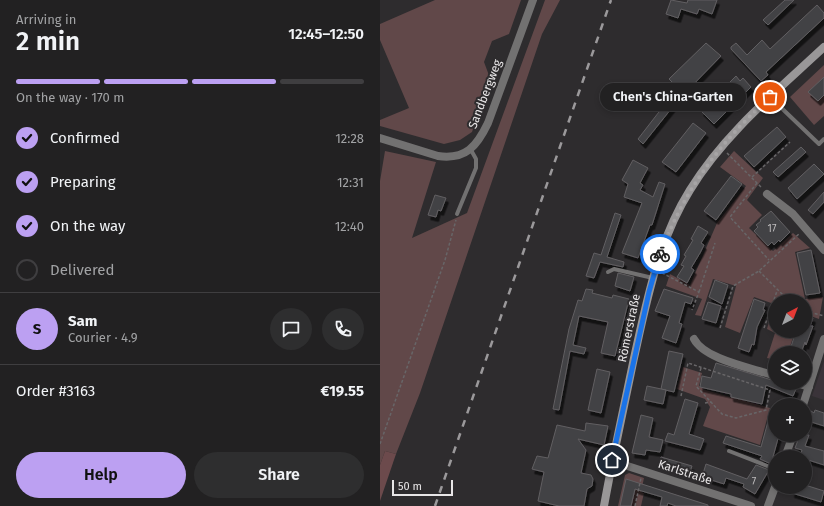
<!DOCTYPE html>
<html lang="en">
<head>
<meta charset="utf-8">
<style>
  body { margin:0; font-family:"Fira Sans",sans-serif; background:#2e2e2f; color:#f1f3f6; height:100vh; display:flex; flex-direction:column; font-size:15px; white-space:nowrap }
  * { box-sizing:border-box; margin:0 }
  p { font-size:13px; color:#a2a3a5 }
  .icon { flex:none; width:22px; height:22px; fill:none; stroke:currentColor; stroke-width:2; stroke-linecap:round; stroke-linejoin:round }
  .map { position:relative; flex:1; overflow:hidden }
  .details { display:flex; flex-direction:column; background:#222122; width:380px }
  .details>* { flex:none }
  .needle { width:26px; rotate:42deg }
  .buttons { position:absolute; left:388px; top:294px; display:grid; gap:8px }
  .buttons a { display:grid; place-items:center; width:44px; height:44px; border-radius:50%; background:#222122; box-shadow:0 2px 6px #0003,0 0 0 1px #3f3e40; font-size:20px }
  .scale { position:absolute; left:12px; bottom:10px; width:61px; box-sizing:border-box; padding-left:4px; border:2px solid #e8e6e7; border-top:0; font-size:11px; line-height:14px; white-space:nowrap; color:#e8e6e7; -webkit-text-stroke:3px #2e2c2e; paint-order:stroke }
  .pin { position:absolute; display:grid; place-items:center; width:34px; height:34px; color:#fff; margin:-17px; border:2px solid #fff; border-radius:50%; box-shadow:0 1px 4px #0007 }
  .courier { position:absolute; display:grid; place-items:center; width:40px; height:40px; margin:-20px; border:3px solid #1a73e8; border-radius:50%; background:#fff; color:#222; box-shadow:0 1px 5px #0007 }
  .bubble { position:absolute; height:28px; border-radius:14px; background:#222122; box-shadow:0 2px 6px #0003,0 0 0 1px #3f3e40; font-size:13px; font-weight:600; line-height:28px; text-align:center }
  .head em { font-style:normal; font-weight:600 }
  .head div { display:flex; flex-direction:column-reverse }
  .head { display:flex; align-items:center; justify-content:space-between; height:68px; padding:0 16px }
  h1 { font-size:26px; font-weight:600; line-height:30px }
  .bar { display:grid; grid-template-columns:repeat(4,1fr); gap:6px 4px; align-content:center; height:48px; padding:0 16px }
  .bar i { height:5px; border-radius:3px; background:#3f3e40 }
  .bar .on { background:#bca0f2 }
  .bar p { grid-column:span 4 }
  .line { display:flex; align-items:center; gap:10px; padding:0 16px; border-top:1px solid #3f3e40 }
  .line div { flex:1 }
  .round { display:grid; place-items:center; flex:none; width:42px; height:42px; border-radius:21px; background:#2e2e2f }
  ol { padding:0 16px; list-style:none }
  li { display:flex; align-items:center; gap:12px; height:44px }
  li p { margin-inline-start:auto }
  li .icon { padding:4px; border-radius:50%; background:#bca0f2; color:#111; stroke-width:4 }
  li:last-child { color:#a2a3a5 }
  li i { width:22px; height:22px; border:2px solid #3f3e40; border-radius:50% }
  .cta { display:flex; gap:8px; margin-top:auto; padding:8px 16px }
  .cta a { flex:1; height:46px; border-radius:24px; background:#bca0f2; color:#111; font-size:16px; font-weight:600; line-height:46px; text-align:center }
  .cta a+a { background:#2e2e2f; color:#f1f3f6 }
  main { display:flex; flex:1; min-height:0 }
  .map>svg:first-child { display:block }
  .built { fill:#3a3339 }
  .green { fill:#614849 }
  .forest { fill:#6c4a4c }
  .building { fill:#434244; stroke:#615f62; filter:url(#shadow) }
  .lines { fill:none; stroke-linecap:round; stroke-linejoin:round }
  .path { stroke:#686668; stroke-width:1.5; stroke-dasharray:3 2; stroke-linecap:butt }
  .service { stroke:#727171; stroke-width:4 }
  .minor { stroke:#727171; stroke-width:8 }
  .secondary { stroke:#999798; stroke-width:8 }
  .rail { stroke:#9b999b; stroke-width:2.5; stroke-dasharray:7 7; stroke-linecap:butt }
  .done { stroke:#a7a5a6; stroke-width:4; stroke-dasharray:0 7.2 }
  .route { stroke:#1a73e8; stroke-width:5 }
  .labels { text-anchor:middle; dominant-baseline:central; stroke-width:4; stroke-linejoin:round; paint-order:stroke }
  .number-label { font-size:10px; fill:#bfbdbe }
  .street-label { font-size:12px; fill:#e8e6e7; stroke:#2e2c2e }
</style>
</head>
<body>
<main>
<section class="details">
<div class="head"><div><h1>2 min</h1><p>Arriving in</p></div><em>12:45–12:50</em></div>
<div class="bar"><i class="on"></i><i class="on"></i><i class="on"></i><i></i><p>On the way · 170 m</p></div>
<ol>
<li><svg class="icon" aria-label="check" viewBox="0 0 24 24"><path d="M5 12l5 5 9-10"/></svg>Confirmed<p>12:28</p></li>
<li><svg class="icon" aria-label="check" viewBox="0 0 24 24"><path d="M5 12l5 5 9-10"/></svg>Preparing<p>12:31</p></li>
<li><svg class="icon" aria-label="check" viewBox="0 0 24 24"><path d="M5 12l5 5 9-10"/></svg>On the way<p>12:40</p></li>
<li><i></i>Delivered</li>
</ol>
<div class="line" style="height:72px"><b class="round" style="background:#bca0f2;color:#111">S</b><div><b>Sam</b><p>Courier · 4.9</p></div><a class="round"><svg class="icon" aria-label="chat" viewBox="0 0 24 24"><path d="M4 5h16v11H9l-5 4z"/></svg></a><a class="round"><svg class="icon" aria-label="phone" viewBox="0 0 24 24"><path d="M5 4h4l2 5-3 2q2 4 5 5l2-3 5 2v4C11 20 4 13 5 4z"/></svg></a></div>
<div class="line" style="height:52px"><div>Order #3163</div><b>€19.55</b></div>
<div class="cta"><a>Help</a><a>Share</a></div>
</section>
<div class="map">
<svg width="444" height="506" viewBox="0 0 444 506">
  <defs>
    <filter id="shadow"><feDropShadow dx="2.5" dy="4.5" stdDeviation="0" flood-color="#0009"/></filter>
  </defs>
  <rect width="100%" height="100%" fill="#2e2c2e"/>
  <polygon class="built" points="444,361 444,400 432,396"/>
  <g class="green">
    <polygon points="55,0 141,0 129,34 112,41 104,62 110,78 92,132 80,140 64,144 0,126 0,120 29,108 0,40 0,24"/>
    <polygon points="165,0 180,0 162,34 40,393 16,454 5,451 0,465 0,181 5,151 56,162 32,238 87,213"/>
    <polygon points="444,65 444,116 434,125 410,97"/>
    <polygon points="354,151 383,178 367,200 382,215 369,228 393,251 413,233 430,248 415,252 425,299 443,297 439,319 425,314 425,301 395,301 395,331 415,331 408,353 395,353 395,360 387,358 395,333 387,329 394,304 374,297 360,333 345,327 356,286 333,279 321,316 315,315 322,299 286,286 290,274 310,285 337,223 366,186 340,167"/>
    <polygon points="303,367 322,373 319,386 325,390 390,408 380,445 323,426 330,407 325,399 297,389"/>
    <polygon points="249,473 264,478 261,492 264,493 261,506 238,506 245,475"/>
  </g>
  <polygon class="forest" points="5,451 16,454 0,501 0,465"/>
  <g class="building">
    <polygon points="291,0 307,3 308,0 337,0 332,14 319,9 317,14 301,9 298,18 286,14"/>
    <polygon points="405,0 414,0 388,25 383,20"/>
    <polygon points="437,5 444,13 444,18 386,72 388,75 381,81 351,49 351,47 356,43 367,55 382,40 390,49"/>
    <polygon points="326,43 341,56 306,92 298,85 296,86 289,79"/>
    <polygon points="356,76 360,81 363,78 371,87 334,124 321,111"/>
    <polygon points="444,77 444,95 438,101 428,92"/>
    <polygon points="289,99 295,104 263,144 258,139"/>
    <polygon points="313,123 326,133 296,172 282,162"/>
    <polygon points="397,127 406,137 374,167 364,156"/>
    <polygon points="421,147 426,152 398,177 393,172"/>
    <polygon points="253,160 268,168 260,183 263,185 260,190 273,197 279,182 285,184 272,225 270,225 258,258 242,253 262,203 244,197 248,184 242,180"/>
    <polygon points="434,164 444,174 417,199 408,188"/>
    <polygon points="351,176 362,184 336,220 324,211"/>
    <polygon points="444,192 444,202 433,214 428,210"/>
    <polygon points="55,195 66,198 61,211 58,210 56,217 48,215"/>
    <polygon points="391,211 410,232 400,242 399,240 394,245 392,242 388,246 374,231 378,227 376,225 381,221 380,220"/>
    <polygon points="235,213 241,215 227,257 244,262 243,267 220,262 214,278 206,276 214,253 221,255"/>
    <polygon points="318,226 328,232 321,243 324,245 320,253 311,268 314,270 307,283 297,277 304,266 301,265 306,256 304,255 313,240 311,239"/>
    <polygon points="431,250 440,293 426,295 417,253"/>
    <polygon points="238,273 254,277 250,291 235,286"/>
    <polygon points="335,280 348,285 342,304 329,297"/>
    <polygon points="206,289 213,290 212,293 232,298 233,295 249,299 235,356 221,353 228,322 199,316 193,345 206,348 204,354 190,351 179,410 173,409 189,329 198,300 202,301"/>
    <polygon points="284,289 313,298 311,304 305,302 299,323 302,324 296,343 282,338 290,316 275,311"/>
    <polygon points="374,299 385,303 383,310 385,310 377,327 374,345 372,344 369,352 358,348"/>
    <polygon points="328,302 341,306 336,323 322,319"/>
    <polygon points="425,316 433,318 430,326 433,326 426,345 425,342 421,353 409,353 416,331 425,331"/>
    <polygon points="289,351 303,354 294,392 281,389"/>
    <polygon points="336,363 395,381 395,383 400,383 416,389 413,396 386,385 382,404 351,397 351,394 320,387 322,376 331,378"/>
    <polygon points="217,369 230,372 221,413 208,410"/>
    <polygon points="267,386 286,390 283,404 264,400"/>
    <polygon points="305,399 318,403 309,434 324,439 320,450 285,441 288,433 294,435"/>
    <polygon points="392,407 395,408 395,435 399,435 391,464 380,459 382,456 343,443 346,436 381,447"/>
    <polygon points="435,410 444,413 444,426 428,421 431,411 434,413"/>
    <polygon points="261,415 273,418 269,437 283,440 280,452 266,450 265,455 252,453"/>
    <polygon points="206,423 228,426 224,445 198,439 206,450 201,473 211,475 213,479 212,486 207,489 204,506 179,506 158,501 164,472 152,469 157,456 168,458 177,425 205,431"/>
    <polygon points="420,435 429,435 425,446 444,451 444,465 425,459 425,457 420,457 422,450 415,448"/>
    <polygon points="281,457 312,466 310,472 279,463"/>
    <polygon points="326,464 367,479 376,465 389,470 375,494 363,487 364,484 346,478 344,484 322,477"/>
    <polygon points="246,479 328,505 328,506 296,506 288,503 287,506 280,506 282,497 255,489 251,506 240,506"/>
    <polygon points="425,485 444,491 441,502 412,493 413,487 425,487"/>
  </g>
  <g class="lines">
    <g class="path">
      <polyline points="347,153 382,188"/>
      <polyline points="372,177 410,142"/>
      <polyline points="377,183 350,217 389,260"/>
      <polyline points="379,271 409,301"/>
      <polyline points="282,273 319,292 312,310"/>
      <polyline points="319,292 335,243"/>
      <polyline points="425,311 444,316"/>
      <polyline points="340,328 353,286 379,271 420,233"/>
      <polyline points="384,328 397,291"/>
      <polyline points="301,396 308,363 390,390 386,410 356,418 342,414 316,386 321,368"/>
      <polyline points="325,403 331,402"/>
      <polyline points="0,444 65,260 76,220"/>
      <polyline points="255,506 261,478"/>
    </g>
    <g class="service">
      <polyline points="390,97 439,144 444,139"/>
      <polyline points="77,214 96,168 96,159 91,150"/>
      <polyline points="228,272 234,269 273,278"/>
      <polyline points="349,451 395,469"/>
    </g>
    <g class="minor">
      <path d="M 0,138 L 58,156 C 86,160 97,146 108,123 L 153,0"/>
      <polyline points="387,194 413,214 444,250"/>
      <path d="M 314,339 C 325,360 373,368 395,376"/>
      <polyline points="417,383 429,387"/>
      <polyline points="423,405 444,339"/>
      <polyline points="405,457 413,435"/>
      <polyline points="232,461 371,506"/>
      <polyline points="388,506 395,487"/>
    </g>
    <path class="secondary" d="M 224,506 C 233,456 244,407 254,358 C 267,300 278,241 310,190 C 344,134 397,91 444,47"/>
    <polyline class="rail" points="55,506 231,0"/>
  </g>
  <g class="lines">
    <path class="done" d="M 280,254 C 306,187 338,145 390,97"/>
    <polyline class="route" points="232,460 269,292 280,254"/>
  </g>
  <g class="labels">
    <g class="number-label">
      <text x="392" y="229">17</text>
      <text x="374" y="482">7</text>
    </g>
    <g class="street-label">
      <text transform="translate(105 94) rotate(-69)">Sandbergweg</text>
      <text transform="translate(249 328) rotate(-78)">Römerstraße</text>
      <text transform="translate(305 472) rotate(18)">Karlstraße</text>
    </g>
  </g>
</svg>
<div class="buttons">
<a><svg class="needle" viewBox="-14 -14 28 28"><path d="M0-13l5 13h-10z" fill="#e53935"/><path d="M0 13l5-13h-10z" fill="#a2a3a5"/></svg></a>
<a><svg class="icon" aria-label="layers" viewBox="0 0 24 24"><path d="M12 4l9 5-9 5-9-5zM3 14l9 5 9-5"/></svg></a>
<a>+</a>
<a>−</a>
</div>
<div class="scale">50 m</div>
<div class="pin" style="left:390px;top:97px;background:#ea580c"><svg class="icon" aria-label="bag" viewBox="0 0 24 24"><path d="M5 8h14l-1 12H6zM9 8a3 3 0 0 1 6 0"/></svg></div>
<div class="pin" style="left:232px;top:460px;background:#1f2937"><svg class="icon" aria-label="home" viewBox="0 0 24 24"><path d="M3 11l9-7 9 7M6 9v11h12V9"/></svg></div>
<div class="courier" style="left:280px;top:254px"><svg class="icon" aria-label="bike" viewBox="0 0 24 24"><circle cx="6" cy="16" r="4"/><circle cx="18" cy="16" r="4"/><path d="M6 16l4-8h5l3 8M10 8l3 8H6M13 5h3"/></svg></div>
<div class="bubble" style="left:220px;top:83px;width:146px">Chen's China-Garten</div>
</div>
</main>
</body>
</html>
